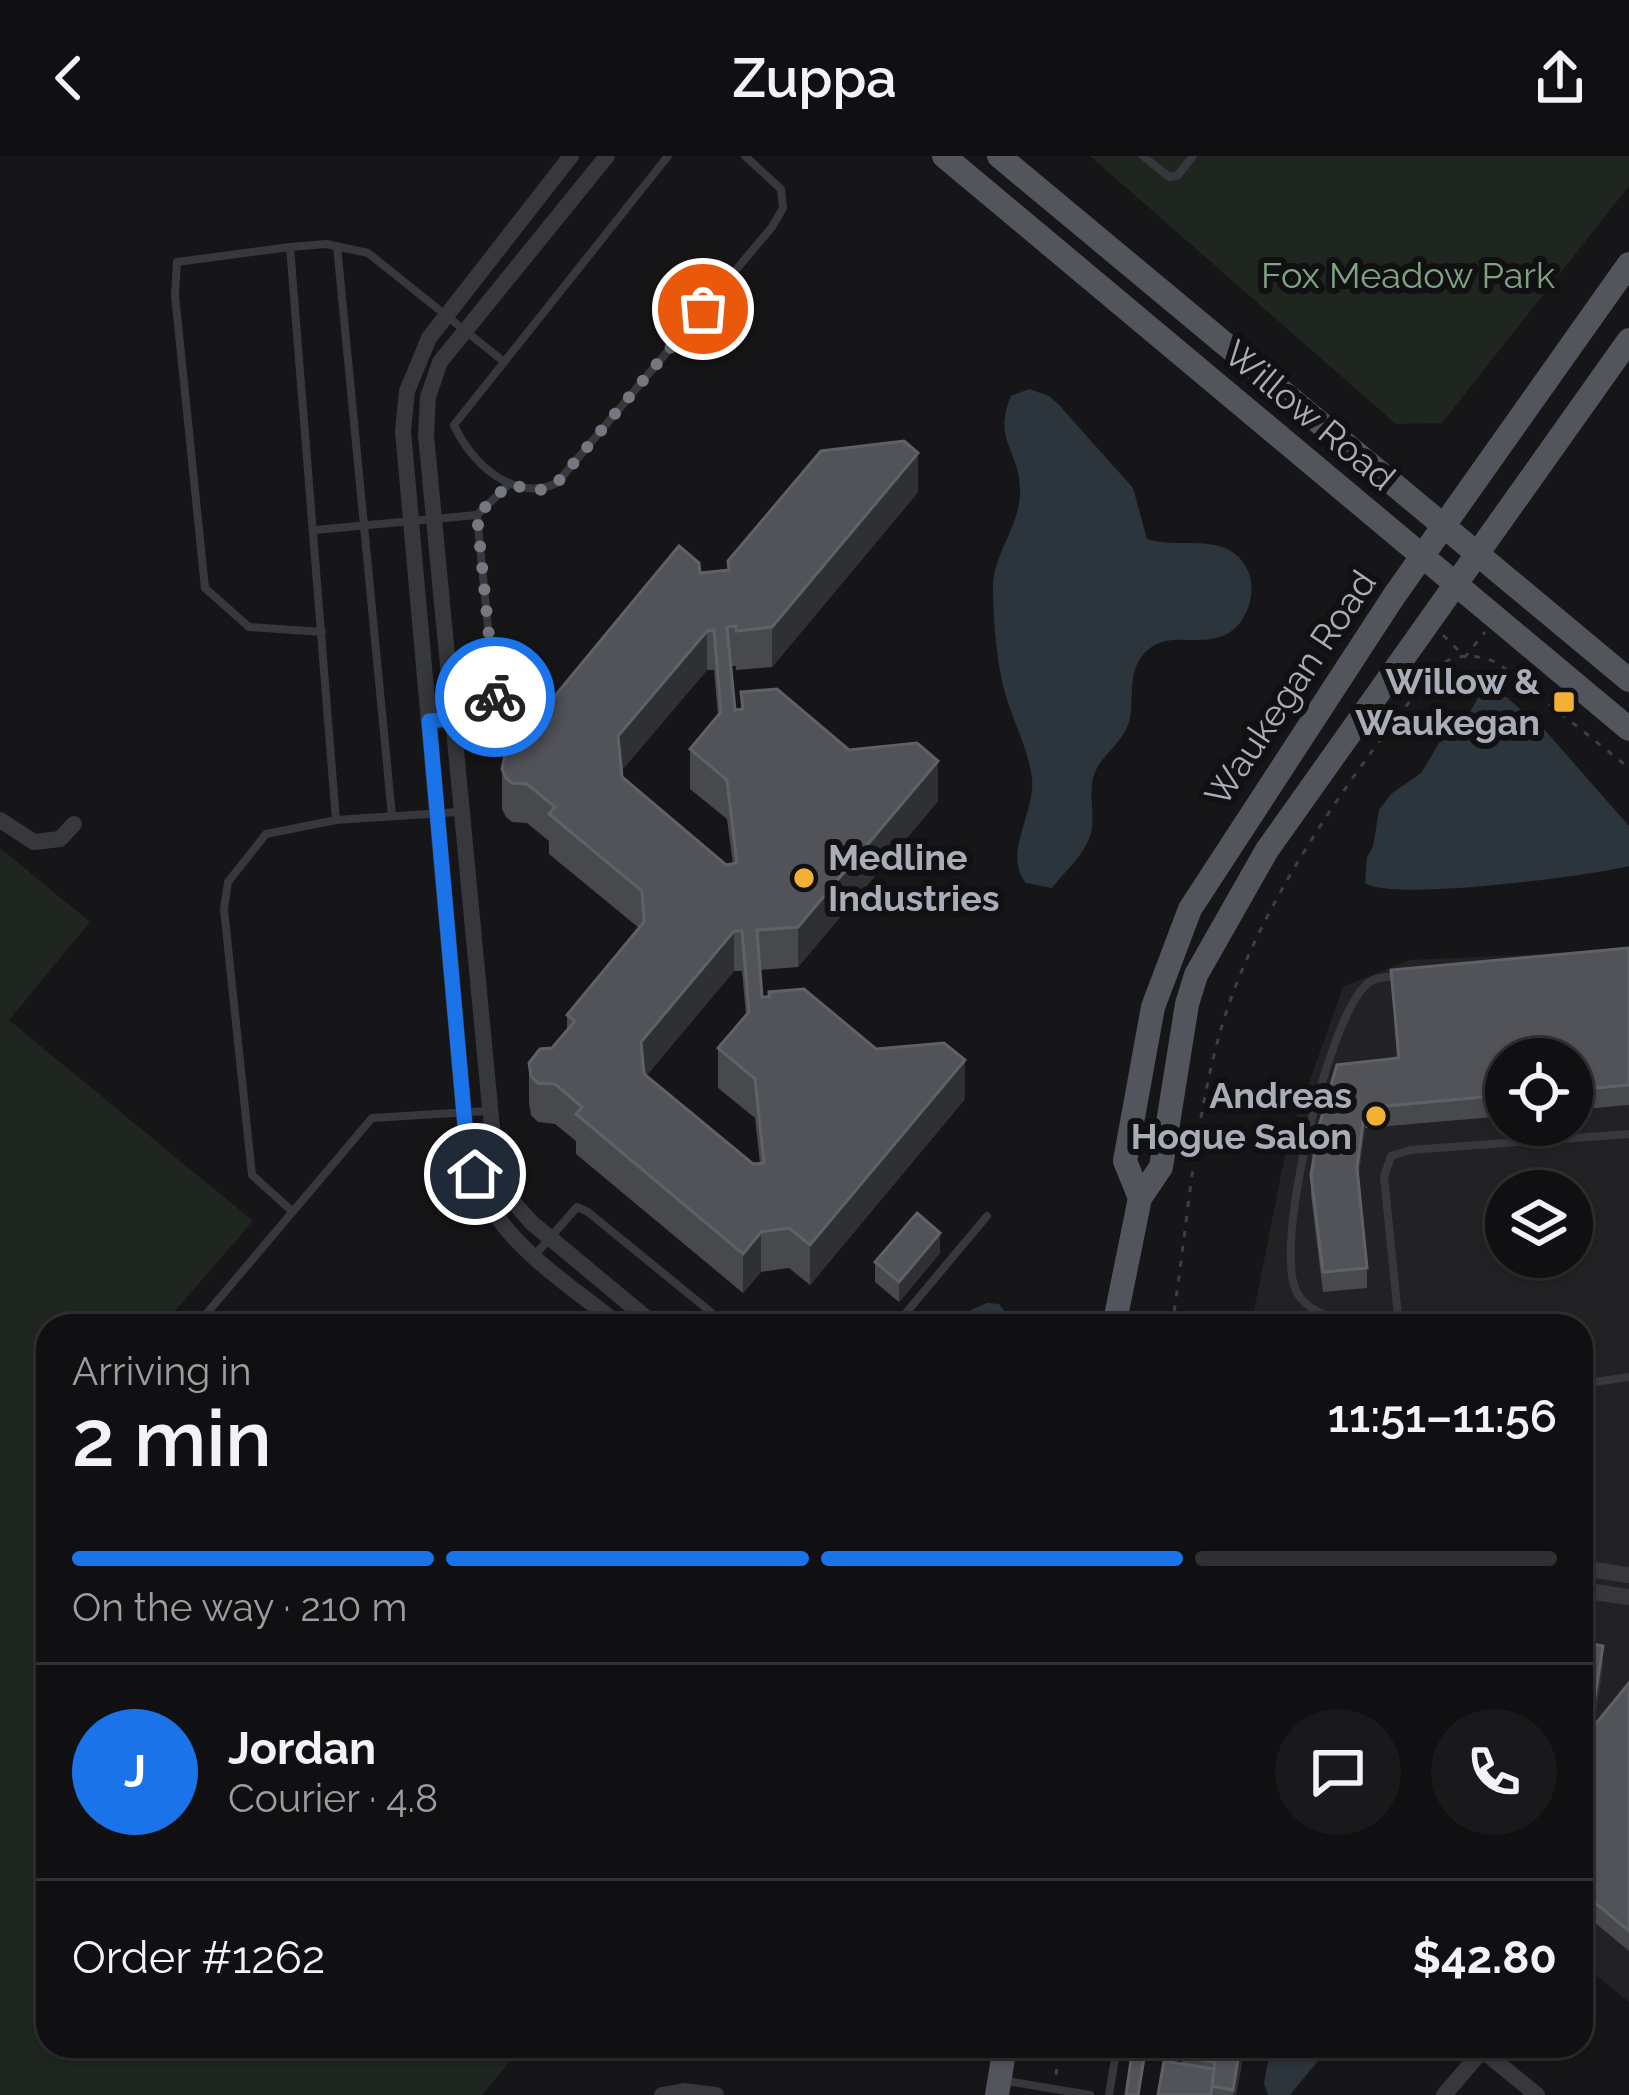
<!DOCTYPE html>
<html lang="en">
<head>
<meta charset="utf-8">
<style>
  body { margin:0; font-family:Raleway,sans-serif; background:#19191b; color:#f1f3f6; height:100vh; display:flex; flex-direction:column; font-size:45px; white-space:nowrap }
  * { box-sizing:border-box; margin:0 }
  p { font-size:39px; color:#9c9d9f }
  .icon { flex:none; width:66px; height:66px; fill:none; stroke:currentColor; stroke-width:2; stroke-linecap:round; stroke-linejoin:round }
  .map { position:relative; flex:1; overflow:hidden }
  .sheet { position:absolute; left:36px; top:1158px; width:1557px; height:744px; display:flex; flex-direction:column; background:#101012; border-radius:36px; box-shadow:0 3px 9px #0004,0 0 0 3px #303032 }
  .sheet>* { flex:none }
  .fabs { position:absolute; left:1485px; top:882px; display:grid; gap:24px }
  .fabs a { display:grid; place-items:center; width:108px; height:108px; border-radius:50%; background:#101012; box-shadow:0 3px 9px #0004,0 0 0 3px #303032; font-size:60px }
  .pin { position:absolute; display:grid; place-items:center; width:102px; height:102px; color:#fff; margin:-51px; border:6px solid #fff; border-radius:50%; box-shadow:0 3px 12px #0007 }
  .courier { position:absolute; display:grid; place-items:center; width:120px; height:120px; margin:-60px; border:9px solid #1a73e8; border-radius:50%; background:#fff; color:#222; box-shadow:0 3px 15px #0007 }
  .overview em { font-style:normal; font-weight:600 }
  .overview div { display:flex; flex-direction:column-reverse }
  .overview { display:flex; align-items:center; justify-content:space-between; height:204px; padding:0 36px }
  h1 { font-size:78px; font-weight:600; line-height:90px }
  .bar { display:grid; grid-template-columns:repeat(4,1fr); gap:18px 12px; align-content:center; height:144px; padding:0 36px }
  .bar i { height:15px; border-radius:9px; background:#303032 }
  .bar .selected { background:#1a73e8 }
  .bar p { grid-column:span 4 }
  .line { display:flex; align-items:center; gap:30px; padding:0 36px; border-top:3px solid #303032 }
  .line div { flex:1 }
  .round { display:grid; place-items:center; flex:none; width:126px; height:126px; border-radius:63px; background:#19191b }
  header { display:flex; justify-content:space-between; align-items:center; height:156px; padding:0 36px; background:#101012; font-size:54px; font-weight:600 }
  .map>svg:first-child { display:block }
  .built { fill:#222225; fill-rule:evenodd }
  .green { fill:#1e261f }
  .water { fill:#2c353c }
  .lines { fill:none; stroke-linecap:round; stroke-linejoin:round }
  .path { stroke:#3d3f44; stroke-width:3; stroke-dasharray:6 9; stroke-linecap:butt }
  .service { stroke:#37383d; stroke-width:8 }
  .minor { stroke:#37383d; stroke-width:16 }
  .primary { stroke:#53555c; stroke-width:24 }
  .wall { fill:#47494d; fill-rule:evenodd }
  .shaded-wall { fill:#2f3033 }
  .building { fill:#525359; stroke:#5f6168; stroke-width:3; fill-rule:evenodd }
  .done { stroke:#757880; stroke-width:12; stroke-dasharray:0 21.6 }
  .route { stroke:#1a73e8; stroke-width:15 }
  .poi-dot { fill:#f2b134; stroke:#111113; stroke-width:4.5 }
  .labels { text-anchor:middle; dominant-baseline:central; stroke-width:12; stroke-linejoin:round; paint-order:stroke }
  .park-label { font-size:36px; fill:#7fa381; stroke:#111113 }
  .street-label { font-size:36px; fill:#a8adb8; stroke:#111113 }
  .poi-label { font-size:36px; font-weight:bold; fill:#a8adb8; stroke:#111113; text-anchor:end }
</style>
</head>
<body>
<header><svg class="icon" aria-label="back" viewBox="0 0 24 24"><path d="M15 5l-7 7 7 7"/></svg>Zuppa<svg class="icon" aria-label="share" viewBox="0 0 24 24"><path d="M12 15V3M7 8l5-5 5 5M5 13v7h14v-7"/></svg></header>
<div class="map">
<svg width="1629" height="1939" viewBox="0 0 1629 1939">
  <rect width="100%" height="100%" fill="#161618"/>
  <path class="built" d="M 1629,794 L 1629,1846 L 1581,1807 L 1581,1170 L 1251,1170 L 1287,989 L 1343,831 L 1409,804 ZM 1506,903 L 1572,903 L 1572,969 L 1506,969 ZM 1506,1035 L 1572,1035 L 1572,1101 L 1506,1101 Z"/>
  <g class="green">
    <polygon points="1090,0 1629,0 1629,30 1442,267 1396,268"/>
    <polygon points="0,692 90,766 9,864 253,1065 162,1170 48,1170 48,1890 523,1890 482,1939 0,1939"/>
  </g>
  <g class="water">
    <path d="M 1029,233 L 1049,240 L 1059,249 L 1133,332 L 1147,383 C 1180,394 1228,374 1247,413 C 1259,436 1246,474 1219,481 C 1191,490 1164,473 1142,500 C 1128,518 1134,542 1130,562 C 1125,586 1104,596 1095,616 C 1088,632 1094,653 1092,671 C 1089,695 1066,714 1052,732 L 1026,727 C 1002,697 1036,657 1032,622 C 1027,587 1009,558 1002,525 C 996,496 993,462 993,433 C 992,399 1020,371 1020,336 C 1020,292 992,286 1011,240 Z"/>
    <path d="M 1488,539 L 1506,541 L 1543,572 L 1629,670 L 1629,710 C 1589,720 1392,746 1365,727 L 1367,701 L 1373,691 L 1379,654 L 1391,638 L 1421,617 L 1439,587 L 1460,573 L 1478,542 Z"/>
    <polygon points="987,1147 999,1148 1016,1170 949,1170 960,1159"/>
    <polygon points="1271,1890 1330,1890 1290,1939 1268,1939 1264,1927"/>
  </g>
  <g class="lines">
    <g class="path">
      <polyline points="1443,479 1465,501 1485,476"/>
      <path d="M 1172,1170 C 1187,1074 1193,974 1219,880 C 1254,752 1355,612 1438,510 C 1457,497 1477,498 1498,507 L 1629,612"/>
      <polyline points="1056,1919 1060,1890"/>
    </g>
    <g class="service">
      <path d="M 668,0 L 454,269 C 471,307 514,347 557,327 L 772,71 L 783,52 L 781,33 L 745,0"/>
      <polyline points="1143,0 1169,21 1178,19 1193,0"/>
      <polyline points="337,90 392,660"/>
      <polyline points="290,91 177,106 175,139 205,432 249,471 322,476"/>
      <polyline points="315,374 477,359 508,329"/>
      <polyline points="430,565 475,561 496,553 477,359"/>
      <polyline points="336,664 459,656"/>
      <polyline points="292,1055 252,1019 224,753 228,726 266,678 336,664 290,91 326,88 368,97 503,205"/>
      <polyline points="535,1099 577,1051 588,1056 712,1157"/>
      <polyline points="196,1170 372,962 487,955"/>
      <polyline points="895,1170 987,1060"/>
      <path d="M 1384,1170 C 1356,1165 1317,1165 1299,1140 C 1269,1101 1328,867 1364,831 C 1373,821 1384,821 1398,820"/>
      <polyline points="1399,1170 1384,1021 1391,1000 1410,994 1629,978"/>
      <polyline points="1581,1228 1629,1221"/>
      <polyline points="1001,1924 1090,1939"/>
      <polyline points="1109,1939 1117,1890"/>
    </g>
    <g class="minor">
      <path d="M 571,0 L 429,182 L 407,235 L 403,275 L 466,981 C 472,1006 478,1031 492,1053 C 521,1100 578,1135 620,1170"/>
      <polyline points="607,0 440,206 428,241 426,279 496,1014 515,1048 532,1067 656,1170"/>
      <polyline points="0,664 34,686 60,683 74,668"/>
      <polyline points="1581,1412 1629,1419"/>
      <polyline points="1581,1434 1629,1441"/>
      <polyline points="1482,1894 1537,1939"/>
      <polyline points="662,1939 684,1935 716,1939"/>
      <polyline points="1444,1939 1486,1890"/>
    </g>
    <g class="primary">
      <polyline points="944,0 1629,573"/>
      <polyline points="999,0 1629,524"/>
      <polyline points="1140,1042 1125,1005 1153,851 1190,753 1394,440 1629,108"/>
      <polyline points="1114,1170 1140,1042 1161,1011 1187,848 1196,819 1267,694 1629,184"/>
      <polyline points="997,1939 1005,1890"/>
    </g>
  </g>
  <g class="wall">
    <path d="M 918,336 L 772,511 L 736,514 L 736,510 L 731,510 L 735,554 L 741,553 L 741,536 L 938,645 L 798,811 L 760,814 L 762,841 L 876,893 L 965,943 L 810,1129 L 789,1112 L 761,1116 L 743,1137 L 576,998 L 576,985 L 555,968 L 538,966 L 531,959 L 529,947 L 529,907 L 552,892 L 567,874 L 567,859 L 639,772 L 549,698 L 549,685 L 527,667 L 512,666 L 506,661 L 502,653 L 502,613 L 540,572 L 540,558 L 728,414 ZM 707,514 L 714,514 L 718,559 L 690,593 L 690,633 L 727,663 L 733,708 L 726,709 L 622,621 L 621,615 ZM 734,815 L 742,815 L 746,859 L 718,892 L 718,932 L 755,962 L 760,1007 L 753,1008 L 646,920 Z"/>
    <polygon points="1629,792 1629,949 1572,954 1572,903 1506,903 1506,960 1365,972 1358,1024 1367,1112 1367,1132 1323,1136 1311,1039 1311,1019 1397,903 1391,814"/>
    <polygon points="940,1097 899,1146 875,1126 875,1106"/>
    <polygon points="1581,1486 1603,1510 1595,1561 1581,1559"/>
    <polygon points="1629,1527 1629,1795 1581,1755 1581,1586"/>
    <polygon points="1183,1890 1245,1890 1236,1939 1158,1939 1182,1908"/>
  </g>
  <g class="shaded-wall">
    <polygon points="918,297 918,336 772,511 772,471"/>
    <polygon points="707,475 707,514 618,619 618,580"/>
    <polygon points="938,605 938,645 798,811 798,771"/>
    <polygon points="734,775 734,815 641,926 641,886"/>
    <polygon points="965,904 965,943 810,1129 810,1089"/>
    <polygon points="1365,952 1365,972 1357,1032 1357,1012"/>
    <polygon points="761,1076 761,1116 743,1137 743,1098"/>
    <polygon points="940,1077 940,1097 899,1146 899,1126"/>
    <polygon points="1603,1490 1603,1510 1595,1561 1595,1541"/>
    <polygon points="1240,1890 1245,1890 1236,1939 1233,1939"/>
  </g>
  <g class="building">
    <path d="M 904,285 L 918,297 L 772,471 L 736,475 L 736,470 L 727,471 L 735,554 L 743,553 L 741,536 L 777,533 L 849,594 L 917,587 L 938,605 L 798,771 L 757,774 L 762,841 L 769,841 L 769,836 L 804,833 L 876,893 L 944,887 L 965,904 L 810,1089 L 789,1072 L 761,1076 L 743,1098 L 576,958 L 582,951 L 555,928 L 538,927 L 531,920 L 529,907 L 540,893 L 552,892 L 575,865 L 567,859 L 644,766 L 642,735 L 549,658 L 555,651 L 527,628 L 512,627 L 506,622 L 502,613 L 505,599 L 524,591 L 546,564 L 540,558 L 679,390 L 699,407 L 700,417 L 729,414 L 728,405 L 821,295 ZM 714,474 L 721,556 L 690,593 L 727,624 L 737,707 L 726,709 L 622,621 L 618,580 L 707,475 ZM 734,775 L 742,775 L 749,856 L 718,892 L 755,923 L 764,1007 L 753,1008 L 644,918 L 641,886 Z"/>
    <polygon points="1629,792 1629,929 1572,934 1572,903 1506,903 1506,939 1365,952 1357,1012 1367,1112 1323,1116 1311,1019 1319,970 1337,909 1399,902 1391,814"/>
    <polygon points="917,1057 940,1077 899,1126 875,1106"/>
    <polygon points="1289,1160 1349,1170 1285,1170"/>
    <polygon points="1581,1486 1603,1490 1595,1541 1581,1538"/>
    <polygon points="1629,1527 1629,1775 1581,1735 1581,1586"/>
    <polygon points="1133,1890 1146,1890 1138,1939 1126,1939"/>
    <polygon points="1183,1890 1240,1890 1233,1934 1211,1930 1215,1906 1182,1901"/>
    <polygon points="1164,1905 1214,1913 1211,1939 1158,1939"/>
  </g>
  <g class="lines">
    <polyline class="done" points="495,541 477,359 508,329 542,334 557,327 703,153"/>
    <polyline class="route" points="475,1018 466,981 429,565 475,561 496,553 495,541"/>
  </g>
  <g class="poi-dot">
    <rect x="1552" y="534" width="24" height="24" rx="6"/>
    <circle cx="804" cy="722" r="12"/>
    <circle cx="1376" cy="960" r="12"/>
  </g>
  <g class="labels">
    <g class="park-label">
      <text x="1408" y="119">Fox Meadow Park</text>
    </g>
    <g class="street-label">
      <text transform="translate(1310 259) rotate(40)">Willow Road</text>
      <text transform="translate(1290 532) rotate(-56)">Waukegan Road</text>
    </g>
    <g class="poi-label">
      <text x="1540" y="525">Willow &amp;<tspan x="1540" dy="41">Waukegan</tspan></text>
      <text x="828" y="701" text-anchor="start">Medline<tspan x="828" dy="41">Industries</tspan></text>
      <text x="1352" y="939">Andreas<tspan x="1352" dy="41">Hogue Salon</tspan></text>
    </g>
  </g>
</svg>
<div class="fabs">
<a><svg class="icon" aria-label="locate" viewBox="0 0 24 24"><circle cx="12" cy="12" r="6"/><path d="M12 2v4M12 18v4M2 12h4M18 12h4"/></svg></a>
<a><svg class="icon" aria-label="layers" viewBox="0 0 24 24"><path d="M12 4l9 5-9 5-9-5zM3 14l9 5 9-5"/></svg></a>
</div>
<div class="pin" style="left:703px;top:153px;background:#ea580c"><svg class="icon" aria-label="bag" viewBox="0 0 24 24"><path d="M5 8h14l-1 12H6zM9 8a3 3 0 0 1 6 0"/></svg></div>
<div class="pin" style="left:475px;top:1018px;background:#1f2937"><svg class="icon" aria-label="home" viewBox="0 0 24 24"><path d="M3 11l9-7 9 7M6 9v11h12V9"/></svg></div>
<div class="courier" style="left:495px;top:541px"><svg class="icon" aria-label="bike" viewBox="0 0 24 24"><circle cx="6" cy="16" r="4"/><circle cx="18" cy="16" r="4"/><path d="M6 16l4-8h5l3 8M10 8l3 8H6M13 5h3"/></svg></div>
<section class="sheet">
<div class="overview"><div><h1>2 min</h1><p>Arriving in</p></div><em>11:51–11:56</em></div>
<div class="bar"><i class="selected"></i><i class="selected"></i><i class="selected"></i><i></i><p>On the way · 210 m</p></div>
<div class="line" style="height:216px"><b class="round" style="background:#1a73e8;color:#fff">J</b><div><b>Jordan</b><p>Courier · 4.8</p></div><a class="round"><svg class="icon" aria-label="chat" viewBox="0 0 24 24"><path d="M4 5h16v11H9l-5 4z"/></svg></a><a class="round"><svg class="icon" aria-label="phone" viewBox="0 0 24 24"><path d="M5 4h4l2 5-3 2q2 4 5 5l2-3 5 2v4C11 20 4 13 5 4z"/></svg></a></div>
<div class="line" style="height:156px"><div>Order #1262</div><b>$42.80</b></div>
</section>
</div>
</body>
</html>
